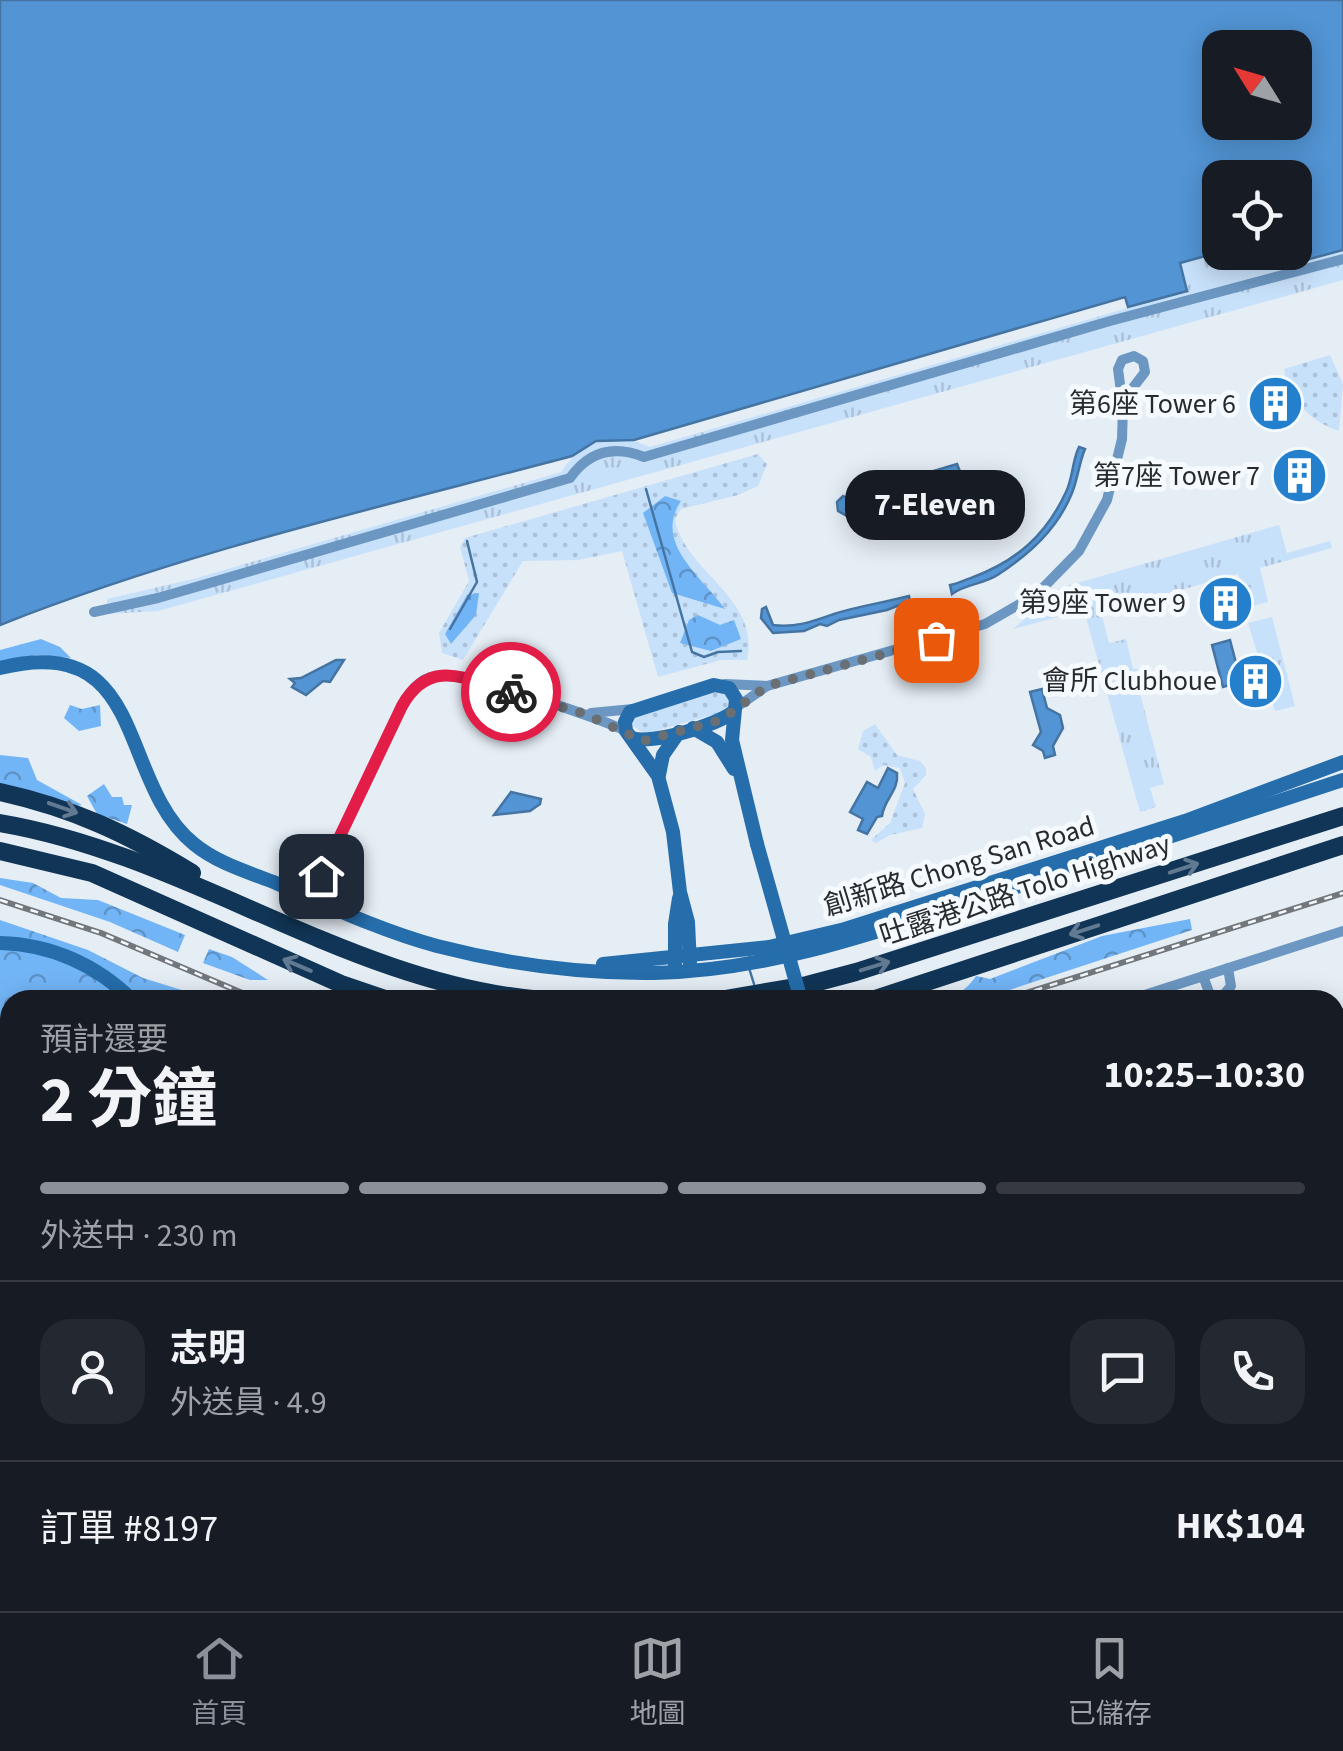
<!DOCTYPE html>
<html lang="zh-TW">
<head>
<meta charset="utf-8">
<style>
  body { margin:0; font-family:"Source Sans 3","Noto Sans TC",sans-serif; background:#242831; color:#f1f3f6; height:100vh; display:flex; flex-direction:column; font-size:38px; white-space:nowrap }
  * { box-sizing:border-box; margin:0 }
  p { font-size:32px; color:#9ea1a6 }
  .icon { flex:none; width:55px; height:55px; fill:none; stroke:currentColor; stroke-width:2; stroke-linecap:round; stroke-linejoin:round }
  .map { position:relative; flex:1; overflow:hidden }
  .drawer { position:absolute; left:0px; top:990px; width:1345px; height:622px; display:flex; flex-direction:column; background:#171b24; border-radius:30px 30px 0 0; box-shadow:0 5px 25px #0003 }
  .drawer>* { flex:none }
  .needle { width:65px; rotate:307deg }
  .tools { position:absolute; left:1202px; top:30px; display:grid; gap:20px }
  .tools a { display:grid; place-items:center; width:110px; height:110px; border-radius:20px; background:#171b24; box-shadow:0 5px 25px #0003; font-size:50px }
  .pin { position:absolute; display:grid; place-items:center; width:85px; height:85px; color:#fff; margin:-42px; border-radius:20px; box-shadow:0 5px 15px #0006 }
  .courier { position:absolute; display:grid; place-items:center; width:100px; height:100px; margin:-50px; border:8px solid #e11d48; border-radius:50%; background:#fff; color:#222; box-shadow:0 2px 12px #0007 }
  .bubble { position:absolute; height:70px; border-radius:30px; background:#171b24; box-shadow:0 5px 25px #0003; font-size:32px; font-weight:700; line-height:70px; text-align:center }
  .overview em { font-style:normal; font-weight:700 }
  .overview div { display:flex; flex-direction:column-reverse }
  .overview { display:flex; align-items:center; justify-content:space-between; height:170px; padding:0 40px }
  h1 { font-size:65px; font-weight:700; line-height:75px }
  .bar { display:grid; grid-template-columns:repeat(4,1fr); gap:15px 10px; align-content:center; height:120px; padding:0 40px }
  .bar i { height:12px; border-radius:8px; background:#363941 }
  .bar .current { background:#8c9099 }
  .bar p { grid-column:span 4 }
  .line { display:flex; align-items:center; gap:25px; padding:0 40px; border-top:2px solid #363941 }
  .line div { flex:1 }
  .round { display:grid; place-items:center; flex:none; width:105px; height:105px; border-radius:30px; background:#242831 }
  .menu { display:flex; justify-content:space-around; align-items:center; height:140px; border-top:2px solid #363941; background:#171b24; font-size:28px; color:#9ea1a6 }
  .menu a { display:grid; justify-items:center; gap:5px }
  .menu .current { color:#8c9099 }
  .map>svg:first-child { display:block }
  .grass { fill:url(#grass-dots) }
  .forest { fill:url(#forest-crowns) }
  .park { fill:url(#park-tufts) }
  .water { fill:#5294d4; stroke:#4574a2; stroke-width:2.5; fill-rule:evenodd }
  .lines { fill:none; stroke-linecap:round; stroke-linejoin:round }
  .stream { stroke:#4574a2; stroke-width:2.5 }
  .street { stroke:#6c97c2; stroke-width:10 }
  .secondary { stroke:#256dab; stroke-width:14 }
  .highway { stroke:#113556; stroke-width:18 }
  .rail-casing { stroke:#72777c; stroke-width:6 }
  .rail { stroke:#f5faff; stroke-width:2.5; stroke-dasharray:8; stroke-linecap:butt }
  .secondary-bridge { stroke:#256dab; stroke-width:14 }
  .oneway { stroke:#617a91 }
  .done { stroke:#6a6f74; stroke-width:10; stroke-dasharray:0 18 }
  .route { stroke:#e11d48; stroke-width:12 }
  .labels { text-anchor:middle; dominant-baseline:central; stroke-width:10; stroke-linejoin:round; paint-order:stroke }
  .poi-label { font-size:28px; fill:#282b2e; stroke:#f5faff; text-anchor:end }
  .street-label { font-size:28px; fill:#282b2e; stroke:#f5faff }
</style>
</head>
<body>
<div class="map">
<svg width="1343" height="1611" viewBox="0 0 1343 1611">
  <defs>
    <pattern id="grass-dots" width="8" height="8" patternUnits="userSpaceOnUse" patternTransform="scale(2.5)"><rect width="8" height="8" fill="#c8e1fa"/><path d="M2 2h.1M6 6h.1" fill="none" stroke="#acc1d7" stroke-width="1.8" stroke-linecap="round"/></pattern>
    <pattern id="forest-crowns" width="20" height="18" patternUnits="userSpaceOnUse" patternTransform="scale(2.5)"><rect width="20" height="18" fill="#72b5f7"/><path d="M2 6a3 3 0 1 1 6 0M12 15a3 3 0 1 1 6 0" fill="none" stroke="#5e93c8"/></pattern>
    <pattern id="park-tufts" width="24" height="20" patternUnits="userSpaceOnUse" patternTransform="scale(2.5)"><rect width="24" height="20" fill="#c8e1fa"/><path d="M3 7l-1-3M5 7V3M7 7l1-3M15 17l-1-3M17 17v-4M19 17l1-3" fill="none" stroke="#acc1d7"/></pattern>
  </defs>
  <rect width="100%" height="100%" fill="#e5edf5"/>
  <g class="grass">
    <path d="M 1330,355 L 1343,384 L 1339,431 C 1309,421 1290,400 1284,369 Z"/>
    <path d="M 758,454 L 767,464 L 758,486 L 738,495 L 681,509 L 675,519 C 684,572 761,597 747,660 L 721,660 L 658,677 L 622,551 L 578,560 L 523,561 L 463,660 L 442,653 L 439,633 L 469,581 L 460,547 L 465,538 Z"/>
    <polygon points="715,692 723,693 729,700 728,707 722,712 645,734 633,726 635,717 641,713"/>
    <polygon points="875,724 897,755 920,761 926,769 926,775 913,789 925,814 922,828 890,835 876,843 871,840 890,823 905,783 900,768 884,765 875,771 871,757 858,749 863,731"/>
  </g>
  <g class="forest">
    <path d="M 665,496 L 681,501 C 653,543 701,576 725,609 L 672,593 L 643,513 Z"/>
    <polygon points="479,593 476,615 451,644 445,634 467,595"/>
    <polygon points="698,615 720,625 734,620 741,639 711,651 680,643 689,620"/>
    <polygon points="41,639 60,647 71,658 37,655 0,662 0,650"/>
    <polygon points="70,705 82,709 100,705 101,726 79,731 64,718"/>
    <polygon points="0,755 28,758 37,780 82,805 70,807 0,784"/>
    <polygon points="104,784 112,797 122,797 124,805 132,805 127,824 97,814 87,796"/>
    <polygon points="0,878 33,883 61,898 98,900 185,935 178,952 110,922 0,885"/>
    <path d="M 1190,919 L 1192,930 L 979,1000 L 930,1000 L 934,995 C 953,1000 966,991 976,976 L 990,979 L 1102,936 Z"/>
    <polygon points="0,920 88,950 143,978 214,1000 10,1000 10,1123 0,1115"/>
    <polygon points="209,949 232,957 268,980 250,980 203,963"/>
    <polygon points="0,1362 10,1368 10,1424 1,1472 4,1482 0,1483"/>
    <polygon points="1335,1462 1343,1493 1343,1611 1301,1611 1301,1603 1335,1602"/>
    <polygon points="0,1516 10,1517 8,1611 0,1611"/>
    <polygon points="381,1603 504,1603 503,1611 393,1611"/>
    <polygon points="882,1603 886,1611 543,1611 543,1602"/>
  </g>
  <g class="park">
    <path d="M 1343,250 L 1343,280 L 158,611 L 107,614 L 107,599 L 193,579 L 561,472 C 583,439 613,431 650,447 L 1186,291 L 1179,263 L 1220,252 L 1271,253 L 1276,268 Z"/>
    <polygon points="1279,525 1287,553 1330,541 1332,548 1260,568 1268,602 1247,607 1238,574 1101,612 1109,643 1126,639 1133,669 1137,669 1141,684 1138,686 1164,784 1150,788 1156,807 1140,812 1084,610 1013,629 1060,588"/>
    <polygon points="1272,617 1295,706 1275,711 1248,623"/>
    <polygon points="0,1157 10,1165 10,1265 0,1279"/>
  </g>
  <g class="water">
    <path d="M 0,0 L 1343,0 L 1343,250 L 1276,268 L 1271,253 L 1295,252 L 1295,178 L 1220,178 L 1220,252 L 1180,263 L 1187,291 L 1128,307 L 1125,297 L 634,440 L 596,441 L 572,456 C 381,507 184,552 0,625 ZM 1220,48 L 1295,48 L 1295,122 L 1220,122 Z"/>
    <path d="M 1079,447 L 1085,449 C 1079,463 1078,478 1072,493 C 1057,530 1029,554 999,574 C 985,584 965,584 952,594 L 950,585 C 958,584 964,580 971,578 C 1017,561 1046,535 1066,492 C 1073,478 1072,461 1079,447 Z"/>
    <polygon points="957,464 963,479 937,486 936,490 919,488 917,476"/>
    <polygon points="886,485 888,488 894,487 897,498 889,503 867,506 866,510 849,517 838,511 837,502 843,496 853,501 856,493"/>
    <path d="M 909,596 L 911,605 L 902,604 L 887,610 L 839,620 L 827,626 L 820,624 L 804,631 L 773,633 L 761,618 L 762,609 L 766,607 L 773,625 C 796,628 814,621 834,614 C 858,606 883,603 909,596 Z"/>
    <polygon points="1230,640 1241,682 1223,687 1212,645"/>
    <polygon points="336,660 344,660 330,682 323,681 306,695 292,687 295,683 290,679 301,678"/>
    <polygon points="1042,689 1047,708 1060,715 1063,728 1053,746 1055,755 1045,758 1043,751 1033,745 1041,732 1030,692"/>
    <path d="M 888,768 L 897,773 C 899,791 884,799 882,816 L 877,817 L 867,834 L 858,830 L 863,819 L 850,812 L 867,782 L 878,788 Z"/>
    <polygon points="511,792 541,799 540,804 530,811 494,815"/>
  </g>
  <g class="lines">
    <g class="stream">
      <polyline points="646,489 692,652 704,657 718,652 741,651"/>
      <polyline points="450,629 477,582 467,541"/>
      <polyline points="749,968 754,984"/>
      <polyline points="336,1611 354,1602"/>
      <polyline points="520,1611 524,1602"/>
      <polyline points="839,1611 846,1602"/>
      <polyline points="1263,1611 1269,1602"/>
    </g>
    <g class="street">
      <path d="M 94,612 L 158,598 L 570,478 C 589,451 614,445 644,457 L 1110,321 L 1343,259"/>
      <polyline points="725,684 767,686"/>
      <polyline points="734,709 767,686 985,624 1037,594 1079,551 1107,500 1122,439 1123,407 1118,369 1122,360 1134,356 1143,361 1145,372 1128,394 1123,407"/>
      <polyline points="591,713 633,709"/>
      <path d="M 310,898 L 402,706 C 410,692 419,678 436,676 C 464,671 596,717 626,731"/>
      <polyline points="1203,976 1210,995 1222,997 1231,986 1228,968"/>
      <polyline points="1129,1000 1343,931"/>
      <polyline points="924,1602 929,1611"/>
      <polyline points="1288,1602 1289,1611"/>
      <polyline points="1116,1611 1121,1602"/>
    </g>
    <g class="secondary">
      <path d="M 0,668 C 150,631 116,781 194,844 C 217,863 248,872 276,883 C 329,906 381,931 437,946 C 507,964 582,974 654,973 C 777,971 897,925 1013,888 C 1123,852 1233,816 1343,780"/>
      <polyline points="693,728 717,742 734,769"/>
      <path d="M 632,738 C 651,745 717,725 733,712"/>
      <polyline points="659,775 663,755 679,732"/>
      <path d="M 0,943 C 50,944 97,965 132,1000"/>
      <polyline points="603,964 769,947 845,929 1185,821 1343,762"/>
      <polyline points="690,965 688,922 680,892 673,832 658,776 626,731 625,722 630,712 714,685 729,688 736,699 732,740 757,844"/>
      <polyline points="675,966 675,924 679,898"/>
    </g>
    <g class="highway">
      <path d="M 0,792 C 73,808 128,834 192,873"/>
      <path d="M 0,823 C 189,855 349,984 542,1000"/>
      <polyline points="0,851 92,873 341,984 388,1000"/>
      <polyline points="719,1000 807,985 856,972 1343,816"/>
      <polyline points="872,1000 1343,845"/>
    </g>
    <defs>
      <g id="rail">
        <polyline points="0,900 101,933 259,1000"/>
        <polyline points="1004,1000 1343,893"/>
      </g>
    </defs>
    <use href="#rail" class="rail-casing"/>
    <use href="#rail" class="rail"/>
    <polyline class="secondary-bridge" points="757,844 801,1000"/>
  </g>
  <defs><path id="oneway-shaft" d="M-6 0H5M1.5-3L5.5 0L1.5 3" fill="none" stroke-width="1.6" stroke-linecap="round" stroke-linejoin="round" transform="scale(2.5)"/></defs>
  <g class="oneway">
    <use href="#oneway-shaft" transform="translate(63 808) rotate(19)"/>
    <use href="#oneway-shaft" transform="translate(1184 868) rotate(-18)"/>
    <use href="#oneway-shaft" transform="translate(1084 930) rotate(162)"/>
    <use href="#oneway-shaft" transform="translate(297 965) rotate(-157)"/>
    <use href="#oneway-shaft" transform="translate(875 966) rotate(-17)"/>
  </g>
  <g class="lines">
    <polyline class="done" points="511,692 585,714 643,741 721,720 767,686 936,640"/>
    <path class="route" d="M 321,876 L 402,706 C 430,656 467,680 511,692"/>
  </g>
  <defs>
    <symbol id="building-disc" viewBox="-11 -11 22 22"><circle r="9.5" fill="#2480cd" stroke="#f5faff"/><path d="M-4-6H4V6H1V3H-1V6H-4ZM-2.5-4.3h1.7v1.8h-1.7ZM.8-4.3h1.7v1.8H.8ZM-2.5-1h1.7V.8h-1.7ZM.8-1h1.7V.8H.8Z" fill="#fff"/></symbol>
  </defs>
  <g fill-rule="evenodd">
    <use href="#building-disc" x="1244" y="372" width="63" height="63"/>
    <use href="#building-disc" x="1268" y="444" width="63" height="63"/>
    <use href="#building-disc" x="1194" y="572" width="63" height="63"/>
    <use href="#building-disc" x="1224" y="650" width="63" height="63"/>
  </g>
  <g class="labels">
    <g class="poi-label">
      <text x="1236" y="404">第6座 Tower 6</text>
      <text x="1260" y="476">第7座 Tower 7</text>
      <text x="1186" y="603">第9座 Tower 9</text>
      <text x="1217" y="681">會所 Clubhoue</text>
    </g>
    <g class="street-label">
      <text transform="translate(959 866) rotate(-17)">創新路 Chong San Road</text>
      <text transform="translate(1025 890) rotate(-18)">吐露港公路 Tolo Highway</text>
    </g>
  </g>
</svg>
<div class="tools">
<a><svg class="needle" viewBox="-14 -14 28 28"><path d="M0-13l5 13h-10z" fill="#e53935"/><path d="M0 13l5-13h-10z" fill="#9ea1a6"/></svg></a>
<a><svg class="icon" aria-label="locate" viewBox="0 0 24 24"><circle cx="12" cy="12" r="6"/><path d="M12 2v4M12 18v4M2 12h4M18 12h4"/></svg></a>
</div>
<div class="pin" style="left:936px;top:640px;background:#ea580c"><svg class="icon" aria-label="bag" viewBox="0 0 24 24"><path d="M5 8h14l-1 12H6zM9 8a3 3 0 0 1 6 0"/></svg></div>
<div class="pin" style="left:321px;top:876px;background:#1f2937"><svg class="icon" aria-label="home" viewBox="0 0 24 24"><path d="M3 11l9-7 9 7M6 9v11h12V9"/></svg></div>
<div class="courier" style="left:511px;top:692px"><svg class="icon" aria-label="bike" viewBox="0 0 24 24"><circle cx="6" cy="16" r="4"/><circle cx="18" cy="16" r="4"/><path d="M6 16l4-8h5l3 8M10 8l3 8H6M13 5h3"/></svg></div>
<div class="bubble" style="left:845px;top:470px;width:180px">7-Eleven</div>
<section class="drawer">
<div class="overview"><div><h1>2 分鐘</h1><p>預計還要</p></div><em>10:25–10:30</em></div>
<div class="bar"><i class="current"></i><i class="current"></i><i class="current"></i><i></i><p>外送中 · 230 m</p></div>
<div class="line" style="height:180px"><a class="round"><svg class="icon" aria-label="person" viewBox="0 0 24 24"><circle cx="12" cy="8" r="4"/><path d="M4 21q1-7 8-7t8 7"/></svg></a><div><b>志明</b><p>外送員 · 4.9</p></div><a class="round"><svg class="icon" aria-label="chat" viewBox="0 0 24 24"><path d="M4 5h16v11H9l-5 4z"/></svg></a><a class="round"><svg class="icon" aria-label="phone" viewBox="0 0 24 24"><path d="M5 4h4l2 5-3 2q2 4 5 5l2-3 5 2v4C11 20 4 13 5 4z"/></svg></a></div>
<div class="line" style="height:130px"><div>訂單 #8197</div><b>HK$104</b></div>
</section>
</div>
<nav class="menu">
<a class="current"><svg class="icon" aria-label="home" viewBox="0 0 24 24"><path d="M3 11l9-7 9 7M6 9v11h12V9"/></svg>首頁</a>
<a><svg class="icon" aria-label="map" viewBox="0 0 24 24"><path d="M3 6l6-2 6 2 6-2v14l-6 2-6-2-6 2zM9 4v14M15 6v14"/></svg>地圖</a>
<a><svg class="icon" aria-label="saved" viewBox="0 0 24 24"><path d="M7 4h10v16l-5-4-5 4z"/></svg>已儲存</a>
</nav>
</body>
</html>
